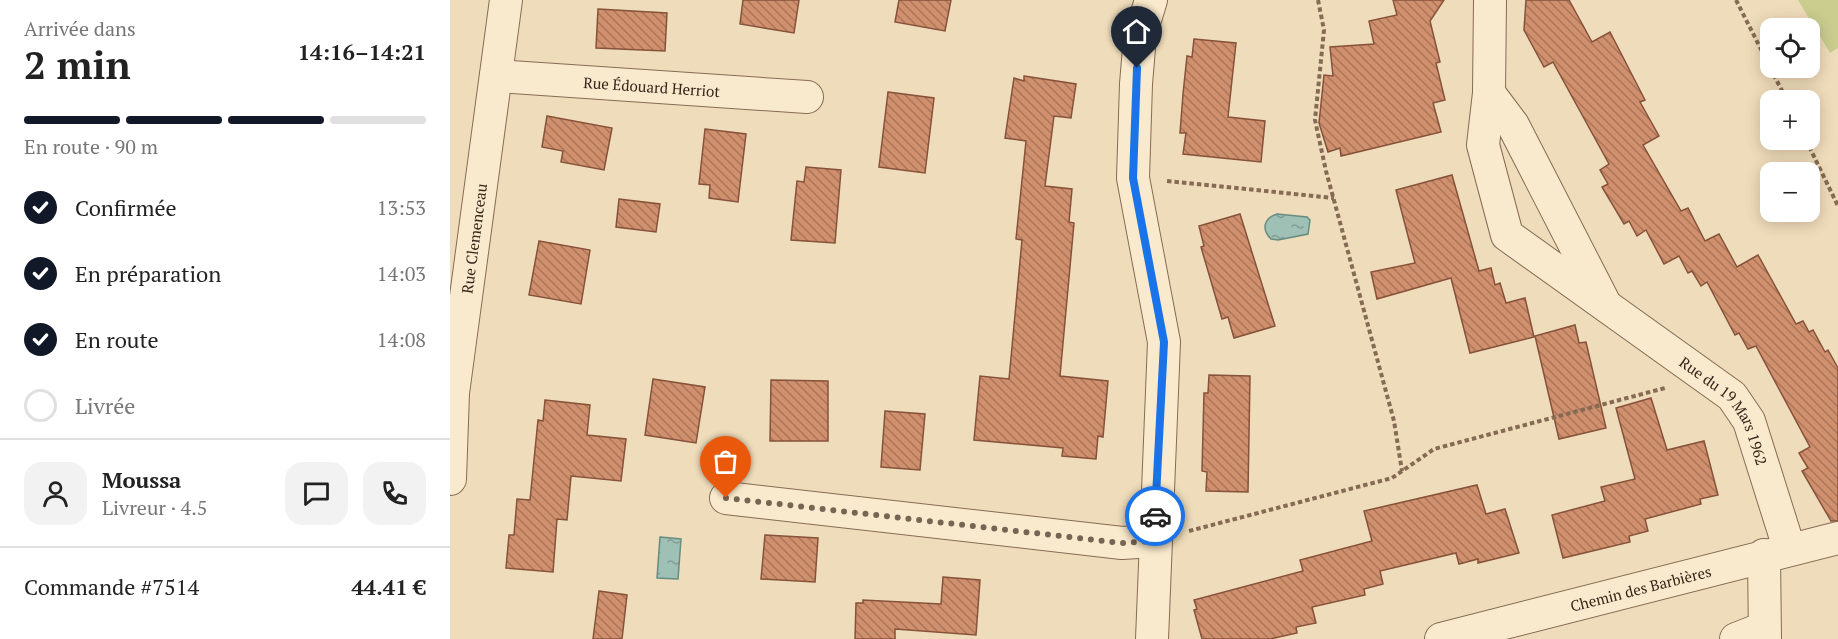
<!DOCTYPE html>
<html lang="fr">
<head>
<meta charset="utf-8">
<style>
  body { margin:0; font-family:"PT Serif",serif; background:#f2f2f2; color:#222; height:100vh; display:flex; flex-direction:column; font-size:22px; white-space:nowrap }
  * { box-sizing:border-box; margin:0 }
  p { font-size:20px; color:#767676 }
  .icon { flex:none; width:33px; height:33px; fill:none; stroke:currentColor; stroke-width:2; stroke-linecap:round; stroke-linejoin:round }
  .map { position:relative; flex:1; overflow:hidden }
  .panel { display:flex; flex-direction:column; background:#fff; width:450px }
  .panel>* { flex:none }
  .fabs { position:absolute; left:1310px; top:18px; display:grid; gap:12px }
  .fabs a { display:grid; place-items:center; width:60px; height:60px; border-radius:12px; background:#fff; box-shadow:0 3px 15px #0003; font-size:30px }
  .pin { position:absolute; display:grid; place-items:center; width:51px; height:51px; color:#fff; margin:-62px -26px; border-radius:50% 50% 50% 0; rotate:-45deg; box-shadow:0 0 6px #0007 }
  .pin .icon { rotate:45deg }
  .courier { position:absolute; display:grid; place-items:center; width:60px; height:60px; margin:-30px; border:4px solid #1a73e8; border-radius:50%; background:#fff; color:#222; box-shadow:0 2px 8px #0007 }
  .summary em { font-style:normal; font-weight:800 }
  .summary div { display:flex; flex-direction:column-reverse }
  .summary { display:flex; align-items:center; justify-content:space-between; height:102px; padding:0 24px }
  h1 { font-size:39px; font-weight:800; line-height:45px }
  .bar { display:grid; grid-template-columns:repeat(4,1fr); gap:9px 6px; align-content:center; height:72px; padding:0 24px }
  .bar i { height:8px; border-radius:4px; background:#e0e0e0 }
  .bar .selected { background:#111827 }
  .bar p { grid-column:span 4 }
  .line { display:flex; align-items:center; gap:15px; padding:0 24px; border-top:2px solid #e0e0e0 }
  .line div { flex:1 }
  .round { display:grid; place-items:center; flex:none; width:63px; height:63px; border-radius:18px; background:#f2f2f2 }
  ol { padding:0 24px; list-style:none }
  li { display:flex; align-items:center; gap:18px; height:66px }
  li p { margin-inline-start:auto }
  li .icon { padding:6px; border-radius:50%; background:#111827; color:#fff; stroke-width:4 }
  li:last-child { color:#767676 }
  li i { width:33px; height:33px; border:3px solid #e0e0e0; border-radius:50% }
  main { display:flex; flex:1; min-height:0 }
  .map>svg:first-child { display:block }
  .pitch { fill:#cacd8e }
  .water { fill:url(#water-ripples); stroke:#668d81; stroke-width:1.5 }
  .building { fill:url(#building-back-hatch); stroke:#865239; stroke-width:1.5 }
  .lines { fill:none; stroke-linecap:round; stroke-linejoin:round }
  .minor-casing { stroke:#866b54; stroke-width:34 }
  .path { stroke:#866b54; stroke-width:4; stroke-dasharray:4.5 3; stroke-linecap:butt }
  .minor { stroke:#faeacd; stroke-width:32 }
  .done { stroke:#766552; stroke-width:6; stroke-dasharray:0 10.8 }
  .route { stroke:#1a73e8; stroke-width:8 }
  .labels { text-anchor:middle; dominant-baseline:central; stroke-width:6; stroke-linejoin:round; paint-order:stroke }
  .street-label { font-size:15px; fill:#35251a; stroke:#f7e7ca }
</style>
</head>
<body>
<main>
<section class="panel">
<div class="summary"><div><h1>2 min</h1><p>Arrivée dans</p></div><em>14:16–14:21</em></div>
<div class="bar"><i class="selected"></i><i class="selected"></i><i class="selected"></i><i></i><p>En route · 90 m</p></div>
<ol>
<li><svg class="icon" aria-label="check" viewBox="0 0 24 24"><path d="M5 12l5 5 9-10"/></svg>Confirmée<p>13:53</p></li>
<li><svg class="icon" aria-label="check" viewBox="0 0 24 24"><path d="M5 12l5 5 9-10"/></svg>En préparation<p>14:03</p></li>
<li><svg class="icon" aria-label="check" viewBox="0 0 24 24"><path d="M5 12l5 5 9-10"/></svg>En route<p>14:08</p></li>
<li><i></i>Livrée</li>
</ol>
<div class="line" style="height:108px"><a class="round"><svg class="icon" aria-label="person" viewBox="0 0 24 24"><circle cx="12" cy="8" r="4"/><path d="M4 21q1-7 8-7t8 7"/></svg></a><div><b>Moussa</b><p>Livreur · 4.5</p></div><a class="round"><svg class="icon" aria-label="chat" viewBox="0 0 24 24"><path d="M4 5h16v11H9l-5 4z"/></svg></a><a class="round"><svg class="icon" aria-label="phone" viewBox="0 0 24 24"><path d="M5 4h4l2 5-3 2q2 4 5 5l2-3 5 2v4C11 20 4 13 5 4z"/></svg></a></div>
<div class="line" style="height:78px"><div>Commande #7514</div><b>44.41 €</b></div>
</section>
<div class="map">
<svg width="1388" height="639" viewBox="0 0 1388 639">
  <defs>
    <pattern id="water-ripples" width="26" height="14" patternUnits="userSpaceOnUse" patternTransform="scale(1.5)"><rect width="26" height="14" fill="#9fc0b4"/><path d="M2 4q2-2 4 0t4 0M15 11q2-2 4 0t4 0" fill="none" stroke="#829c92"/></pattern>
    <pattern id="building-back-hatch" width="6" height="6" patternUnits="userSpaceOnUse" patternTransform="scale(1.5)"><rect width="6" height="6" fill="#d0906e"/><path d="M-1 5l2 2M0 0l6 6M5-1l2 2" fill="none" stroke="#aa755a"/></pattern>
  </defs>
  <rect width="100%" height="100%" fill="#efdcba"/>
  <polygon class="pitch" points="1348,0 1388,0 1388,48 1380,53"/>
  <g class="water">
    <path d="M 827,214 L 857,217 L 860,220 L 858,234 L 828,240 L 821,239 C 811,229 814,218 827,214 Z"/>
    <polygon points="210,537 231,539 228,579 207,578"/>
  </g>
  <g class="building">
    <polygon points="293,0 349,0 344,33 290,24"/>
    <polygon points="449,0 501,0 495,31 445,22"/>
    <polygon points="943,0 994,0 980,21 990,62 986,63 995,100 983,103 991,132 891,156 890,148 878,152 869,123 874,75 883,76 880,47 924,44 919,21 947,15"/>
    <polygon points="1076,0 1119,0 1142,42 1160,32 1195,100 1190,102 1209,136 1193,145 1231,211 1238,208 1255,241 1269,234 1287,267 1308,255 1346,324 1353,321 1359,332 1363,330 1375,352 1378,350 1388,368 1388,521 1381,521 1352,471 1358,468 1349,453 1360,447 1306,346 1298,349 1289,333 1285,335 1257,282 1251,286 1242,271 1238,273 1229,256 1214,264 1196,230 1187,236 1179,221 1174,224 1152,187 1158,184 1150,170 1159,164 1103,62 1094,67 1074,30"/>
    <polygon points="148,9 217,13 215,51 146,48"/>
    <polygon points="744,39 786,43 778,117 815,121 811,162 733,154 736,133 730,133 733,94 737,56 742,57"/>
    <polygon points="574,76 626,84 621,118 604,116 595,186 622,189 619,222 624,223 610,376 658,381 653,437 648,436 646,459 612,456 613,448 524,440 530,376 559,379 572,240 566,239 576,141 555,138 564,78 574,81"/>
    <polygon points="438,92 484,98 475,173 429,167"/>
    <polygon points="97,116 162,128 154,170 111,162 113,151 92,147"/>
    <polygon points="255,129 296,134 288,202 259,198 260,185 249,184"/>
    <polygon points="356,167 391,170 385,243 341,240 347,181 354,182"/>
    <polygon points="1002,175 1029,271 1041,268 1045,285 1050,283 1056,303 1075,298 1084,337 1020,353 1001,278 927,299 921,272 965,263 946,190"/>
    <polygon points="169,199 210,204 206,232 166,227"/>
    <polygon points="790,214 825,326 784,338 778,317 772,319 751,247 754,246 749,226"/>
    <polygon points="89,241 140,250 131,304 79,295"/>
    <polygon points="1125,325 1129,343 1136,342 1156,428 1109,439 1085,336"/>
    <polygon points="759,375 800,376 798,492 756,491 757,472 752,471 754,393 758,393"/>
    <polygon points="203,379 255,387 246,443 195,435"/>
    <polygon points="321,380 378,381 378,441 320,441"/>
    <polygon points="1201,398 1217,450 1254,441 1268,495 1250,499 1251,504 1195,519 1198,531 1179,536 1180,542 1113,558 1102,515 1155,501 1151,487 1185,479 1166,408"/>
    <polygon points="95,400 140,405 137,435 176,439 171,481 121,476 117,520 107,519 103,572 56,568 59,535 64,535 67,499 80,500 88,420 93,421"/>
    <polygon points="435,411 475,414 470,470 431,467"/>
    <polygon points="1027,485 1036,514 1055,509 1069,553 1028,563 1028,559 1009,564 1006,553 930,571 933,584 914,589 915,595 862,607 866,623 846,627 847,633 820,639 752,639 744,610 747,609 744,600 853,571 850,560 922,541 914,511"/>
    <polygon points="315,535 368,538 365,582 311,579"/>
    <polygon points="493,577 530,580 526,635 445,629 445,639 405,639 406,603 413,603 413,600 491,604"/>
    <polygon points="149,591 177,595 172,639 143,639"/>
  </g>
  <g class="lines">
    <defs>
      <g id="minor">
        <polyline points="701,0 690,36 686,84 683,178 714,342 702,639"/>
        <path id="s1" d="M 1040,0 L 1039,93 L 1033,145 L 1057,235 L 1282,396 L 1299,421 L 1339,548"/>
        <path id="s2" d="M 46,76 L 357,97"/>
        <polyline points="1039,93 1063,125 1155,304"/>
        <path id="s3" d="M 0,479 L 3,393 L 56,0"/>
        <polyline points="276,498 672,543 704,541"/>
        <polyline points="1314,555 1315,639"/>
        <path id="s4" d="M 991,639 L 1388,538"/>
        <polyline points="1286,639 1314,628"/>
      </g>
    </defs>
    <use href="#minor" class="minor-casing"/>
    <g class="path">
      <polyline points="868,0 874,30 865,120 876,171 944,421 952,471"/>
      <polyline points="1286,0 1320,67"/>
      <polyline points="1320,68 1337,100"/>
      <polyline points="1356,140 1388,206"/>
      <polyline points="717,181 884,198"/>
      <polyline points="739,531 942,478 984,449 1215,388"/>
    </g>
    <use href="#minor" class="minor"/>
  </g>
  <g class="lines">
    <polyline class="done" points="276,498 672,543 704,541 705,516"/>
    <polyline class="route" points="687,68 683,178 714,342 705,516"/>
  </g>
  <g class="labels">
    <g class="street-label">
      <text stroke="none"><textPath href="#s2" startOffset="156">Rue Édouard Herriot</textPath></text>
      <text stroke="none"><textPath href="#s3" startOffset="242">Rue Clemenceau</textPath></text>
      <text stroke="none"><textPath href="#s1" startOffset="522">Rue du 19 Mars 1962</textPath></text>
      <text stroke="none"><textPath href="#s4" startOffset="206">Chemin des Barbières</textPath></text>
    </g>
  </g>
</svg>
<div class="fabs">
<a><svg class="icon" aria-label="locate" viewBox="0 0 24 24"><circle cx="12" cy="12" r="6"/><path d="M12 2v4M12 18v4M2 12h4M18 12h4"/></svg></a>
<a>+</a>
<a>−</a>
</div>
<div class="pin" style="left:276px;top:498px;background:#ea580c"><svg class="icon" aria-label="bag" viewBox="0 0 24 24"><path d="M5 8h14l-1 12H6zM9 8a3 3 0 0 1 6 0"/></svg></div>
<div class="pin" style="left:687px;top:68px;background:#1f2937"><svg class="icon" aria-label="home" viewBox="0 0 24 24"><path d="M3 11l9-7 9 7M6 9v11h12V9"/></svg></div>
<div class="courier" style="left:705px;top:516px"><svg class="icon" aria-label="car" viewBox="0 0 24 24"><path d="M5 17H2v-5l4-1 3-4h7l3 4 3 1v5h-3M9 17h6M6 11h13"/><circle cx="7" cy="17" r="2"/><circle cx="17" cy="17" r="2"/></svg></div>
</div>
</main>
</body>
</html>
